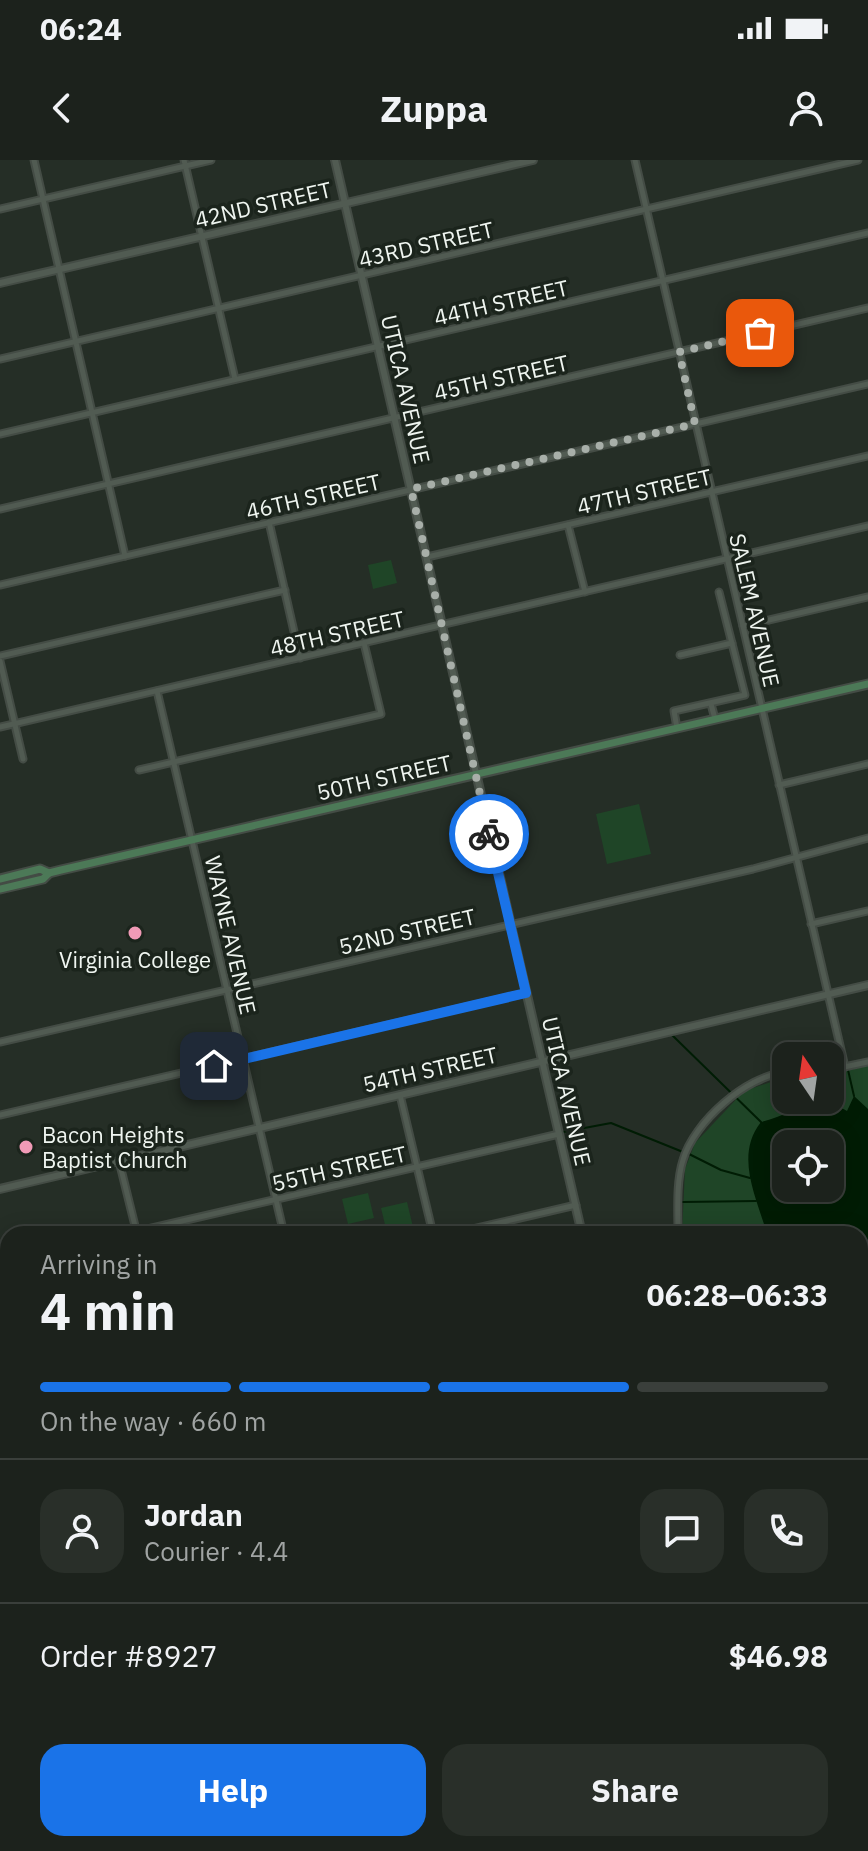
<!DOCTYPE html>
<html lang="en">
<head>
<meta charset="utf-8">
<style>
  body { margin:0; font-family:"IBM Plex Sans",sans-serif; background:#292f29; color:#f1f3f6; height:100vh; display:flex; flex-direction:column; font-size:30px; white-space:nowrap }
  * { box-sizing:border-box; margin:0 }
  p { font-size:26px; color:#a0a4a3 }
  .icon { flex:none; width:44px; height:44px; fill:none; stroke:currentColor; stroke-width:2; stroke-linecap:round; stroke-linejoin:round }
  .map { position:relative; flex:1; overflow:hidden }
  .sheet { position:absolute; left:0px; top:1066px; width:868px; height:626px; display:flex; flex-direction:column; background:#1c221c; border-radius:24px 24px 0 0; box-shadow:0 4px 20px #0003,0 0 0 2px #3a3f3b }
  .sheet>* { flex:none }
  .needle { width:52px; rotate:347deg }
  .fabs { position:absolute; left:772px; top:882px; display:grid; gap:16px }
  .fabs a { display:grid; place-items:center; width:72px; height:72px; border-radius:16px; background:#1c221c; box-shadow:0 4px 20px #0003,0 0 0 2px #3a3f3b; font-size:40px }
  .pin { position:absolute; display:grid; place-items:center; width:68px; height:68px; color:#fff; margin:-34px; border-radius:16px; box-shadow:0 4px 12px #0006 }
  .courier { position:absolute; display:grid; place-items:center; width:80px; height:80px; margin:-40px; border:6px solid #1a73e8; border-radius:50%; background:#fff; color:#222; box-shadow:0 2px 10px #0007 }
  .summary em { font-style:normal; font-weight:700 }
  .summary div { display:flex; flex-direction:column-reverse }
  .summary { display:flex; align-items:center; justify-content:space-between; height:136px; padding:0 40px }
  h1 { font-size:52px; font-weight:700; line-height:60px }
  .bar { display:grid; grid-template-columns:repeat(4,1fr); gap:12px 8px; align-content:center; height:96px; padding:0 40px }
  .bar i { height:10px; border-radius:6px; background:#3a3f3b }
  .bar .selected { background:#1a73e8 }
  .bar p { grid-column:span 4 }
  .line { display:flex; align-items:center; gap:20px; padding:0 40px; border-top:2px solid #3a3f3b }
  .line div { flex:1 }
  .round { display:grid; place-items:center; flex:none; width:84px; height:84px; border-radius:24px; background:#292f29 }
  .action { display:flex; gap:16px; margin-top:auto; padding:16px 40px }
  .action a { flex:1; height:92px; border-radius:24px; background:#1a73e8; color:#fff; font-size:32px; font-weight:700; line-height:92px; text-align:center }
  .action a+a { background:#292f29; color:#f1f3f6 }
  .status { display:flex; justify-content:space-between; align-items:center; height:56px; padding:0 40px; background:#1c221c; direction:ltr }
  .status svg { height:22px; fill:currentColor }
  header { display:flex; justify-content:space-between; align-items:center; height:104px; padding:0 40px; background:#1c221c; font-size:36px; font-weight:700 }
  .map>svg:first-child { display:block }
  .green { fill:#1f4527; fill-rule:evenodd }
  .water { fill:#001c04; fill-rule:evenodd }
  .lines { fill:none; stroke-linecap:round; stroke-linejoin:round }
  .stream { stroke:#001c04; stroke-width:2 }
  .minor-casing { stroke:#444c45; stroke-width:9 }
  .tertiary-casing { stroke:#444c45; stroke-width:10 }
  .secondary-casing { stroke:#444c45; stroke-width:11 }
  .minor { stroke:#515b52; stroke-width:5 }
  .tertiary { stroke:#515b52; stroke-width:6 }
  .secondary { stroke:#4c7957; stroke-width:7 }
  .done { stroke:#a8afa9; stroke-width:8; stroke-dasharray:0 14.4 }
  .route { stroke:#1a73e8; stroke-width:10 }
  .poi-dot { fill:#f09ab6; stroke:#1b241c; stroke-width:3 }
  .labels { text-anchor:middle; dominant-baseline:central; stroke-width:7; stroke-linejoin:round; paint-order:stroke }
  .street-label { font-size:22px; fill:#eff5f0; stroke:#1b241c }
  .poi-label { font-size:22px; fill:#eff5f0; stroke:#1b241c }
</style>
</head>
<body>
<div class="status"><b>06:24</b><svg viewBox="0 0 49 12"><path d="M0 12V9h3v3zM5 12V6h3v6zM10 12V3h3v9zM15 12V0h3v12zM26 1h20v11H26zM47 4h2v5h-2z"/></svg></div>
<header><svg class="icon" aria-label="back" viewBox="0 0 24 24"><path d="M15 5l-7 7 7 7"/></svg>Zuppa<svg class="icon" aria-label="person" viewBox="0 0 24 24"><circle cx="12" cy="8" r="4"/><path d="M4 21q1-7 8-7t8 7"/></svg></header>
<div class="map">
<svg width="868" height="1691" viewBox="0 0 868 1691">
  <rect width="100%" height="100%" fill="#252e26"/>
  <g class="green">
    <polygon points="391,400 397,423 373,429 368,405"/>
    <polygon points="639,644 651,694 607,704 596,654"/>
    <path d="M 868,906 L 868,1238 L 860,1240 L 860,1074 L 682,1074 L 685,1009 L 695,983 L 744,931 L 786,917 L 786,940 L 830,940 L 830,914 ZM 786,984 L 830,984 L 830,1028 L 786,1028 Z"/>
    <polygon points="368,1033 374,1058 348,1064 342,1039"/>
    <polygon points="407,1042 413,1067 387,1073 381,1048"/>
  </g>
  <path class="water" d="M 854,936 L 868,949 L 868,1115 L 860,1115 L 860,1074 L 767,1074 C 757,1038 734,996 761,962 C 791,955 818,932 847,951 ZM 786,984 L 830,984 L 830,1028 L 786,1028 Z"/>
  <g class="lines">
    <g class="stream">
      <polyline points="672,875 761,962"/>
      <polyline points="848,910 854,936"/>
      <polyline points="563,972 611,963 683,992"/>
      <polyline points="689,994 721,1010 750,1018"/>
      <polyline points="683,1042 756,1041"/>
      <polyline points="0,1365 8,1363"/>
    </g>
    <defs>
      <g id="minor">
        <polyline points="34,0 125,396"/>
        <polyline points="184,0 235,219"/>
        <polyline points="635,0 845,907"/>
        <polyline points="0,49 211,0"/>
        <polyline points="0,199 858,0"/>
        <polyline points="0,274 868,73"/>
        <polyline points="0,349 868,148"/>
        <polyline points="269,362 300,498"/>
        <polyline points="568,365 585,432"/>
        <polyline points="427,397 868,296"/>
        <polyline points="0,425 868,224"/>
        <polyline points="743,466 868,437"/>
        <polyline points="680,495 732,483"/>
        <polyline points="0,496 285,430"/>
        <polyline points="0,501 23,599"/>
        <polyline points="157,531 284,1074"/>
        <polyline points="711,544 715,559"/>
        <polyline points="0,567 868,366"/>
        <polyline points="677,568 674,551 745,535 719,432"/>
        <polyline points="139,610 381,554 364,483"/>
        <polyline points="779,625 868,604"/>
        <polyline points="811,764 868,751"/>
        <polyline points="0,882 753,709 868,678"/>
        <polyline points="830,910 868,902"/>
        <polyline points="400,935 433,1074"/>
        <polyline points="0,955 526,833"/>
        <polyline points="119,1001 137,1074"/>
        <polyline points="126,1074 559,974"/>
        <polyline points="451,1074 576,1045"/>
        <path d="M 678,1074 C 678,1051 676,1022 683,1000 C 694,962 746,916 786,912"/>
        <polyline points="860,1279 868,1277"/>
        <polyline points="860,1354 868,1352"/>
        <polyline points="860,1429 868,1427"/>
        <polyline points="860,1504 868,1502"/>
        <polyline points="860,1577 868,1575"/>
        <polyline points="860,1622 868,1656"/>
        <polyline points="388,1684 399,1691"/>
        <polyline points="575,1684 577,1691"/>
        <polyline points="659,1691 689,1684"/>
      </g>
      <g id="tertiary">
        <polyline points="335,0 582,1074"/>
        <polyline points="0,123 533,0"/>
        <polyline points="0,1029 868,825"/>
        <polyline points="0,1254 8,1252"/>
        <polyline points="724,1684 725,1691"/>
      </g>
      <g id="secondary">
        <polyline points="0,719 40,709 49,713"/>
        <polyline points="0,729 43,719 49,713 61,710 868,524"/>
        <polyline points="0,1158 8,1193"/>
        <polyline points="116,1684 117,1691"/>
        <polyline points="129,1684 131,1691"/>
      </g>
    </defs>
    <use href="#minor" class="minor-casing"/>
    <use href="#tertiary" class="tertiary-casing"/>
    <use href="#secondary" class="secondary-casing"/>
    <use href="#minor" class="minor"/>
    <use href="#tertiary" class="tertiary"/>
    <use href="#secondary" class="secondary"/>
  </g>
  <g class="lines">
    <polyline class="done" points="489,674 411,329 695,264 679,192 760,173"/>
    <polyline class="route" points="214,906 526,833 489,674"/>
  </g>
  <g class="poi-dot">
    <circle cx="135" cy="773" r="8"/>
    <circle cx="26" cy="987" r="8"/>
  </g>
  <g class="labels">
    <g class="street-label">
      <text transform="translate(263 44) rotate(-13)">42ND STREET</text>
      <text transform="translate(426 84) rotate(-13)">43RD STREET</text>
      <text transform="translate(501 142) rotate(-13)">44TH STREET</text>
      <text transform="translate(501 217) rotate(-13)">45TH STREET</text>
      <text transform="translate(406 229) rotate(77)">UTICA AVENUE</text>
      <text transform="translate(644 331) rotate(-13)">47TH STREET</text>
      <text transform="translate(313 336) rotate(-13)">46TH STREET</text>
      <text transform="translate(755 450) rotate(77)">SALEM AVENUE</text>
      <text transform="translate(337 473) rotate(-13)">48TH STREET</text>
      <text transform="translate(384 617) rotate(-13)">50TH STREET</text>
      <text transform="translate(407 771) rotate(-13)">52ND STREET</text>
      <text transform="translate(231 775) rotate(77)">WAYNE AVENUE</text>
      <text transform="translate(430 909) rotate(-13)">54TH STREET</text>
      <text transform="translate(567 931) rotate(77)">UTICA AVENUE</text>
      <text transform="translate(339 1008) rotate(-13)">55TH STREET</text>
    </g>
    <g class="poi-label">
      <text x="135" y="799">Virginia College</text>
      <text x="42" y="974" text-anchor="start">Bacon Heights<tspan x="42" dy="25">Baptist Church</tspan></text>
    </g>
  </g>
</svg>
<div class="fabs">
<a><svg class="needle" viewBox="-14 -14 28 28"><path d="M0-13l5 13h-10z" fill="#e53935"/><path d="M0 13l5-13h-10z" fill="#a0a4a3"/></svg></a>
<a><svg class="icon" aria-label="locate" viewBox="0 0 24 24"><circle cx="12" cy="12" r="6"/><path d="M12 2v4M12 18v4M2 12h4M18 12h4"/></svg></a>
</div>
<div class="pin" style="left:760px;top:173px;background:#ea580c"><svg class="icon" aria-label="bag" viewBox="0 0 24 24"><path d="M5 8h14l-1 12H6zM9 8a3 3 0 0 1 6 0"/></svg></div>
<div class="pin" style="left:214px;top:906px;background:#1f2937"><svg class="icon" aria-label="home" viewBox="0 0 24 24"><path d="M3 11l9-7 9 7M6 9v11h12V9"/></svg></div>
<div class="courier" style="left:489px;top:674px"><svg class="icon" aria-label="bike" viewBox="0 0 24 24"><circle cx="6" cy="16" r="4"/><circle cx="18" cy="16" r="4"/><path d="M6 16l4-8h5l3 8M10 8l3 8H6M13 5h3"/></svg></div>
<section class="sheet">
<div class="summary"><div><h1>4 min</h1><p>Arriving in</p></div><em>06:28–06:33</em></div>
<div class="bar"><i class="selected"></i><i class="selected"></i><i class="selected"></i><i></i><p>On the way · 660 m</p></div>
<div class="line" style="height:144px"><a class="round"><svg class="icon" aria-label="person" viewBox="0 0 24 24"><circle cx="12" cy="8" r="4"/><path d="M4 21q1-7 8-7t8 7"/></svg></a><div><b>Jordan</b><p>Courier · 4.4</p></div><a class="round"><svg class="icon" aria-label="chat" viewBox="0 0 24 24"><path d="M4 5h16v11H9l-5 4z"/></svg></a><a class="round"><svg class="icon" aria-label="phone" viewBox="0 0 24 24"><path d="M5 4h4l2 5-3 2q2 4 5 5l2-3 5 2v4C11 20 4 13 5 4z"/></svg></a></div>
<div class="line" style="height:104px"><div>Order #8927</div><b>$46.98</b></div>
<div class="action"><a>Help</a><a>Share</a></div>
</section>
</div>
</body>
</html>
